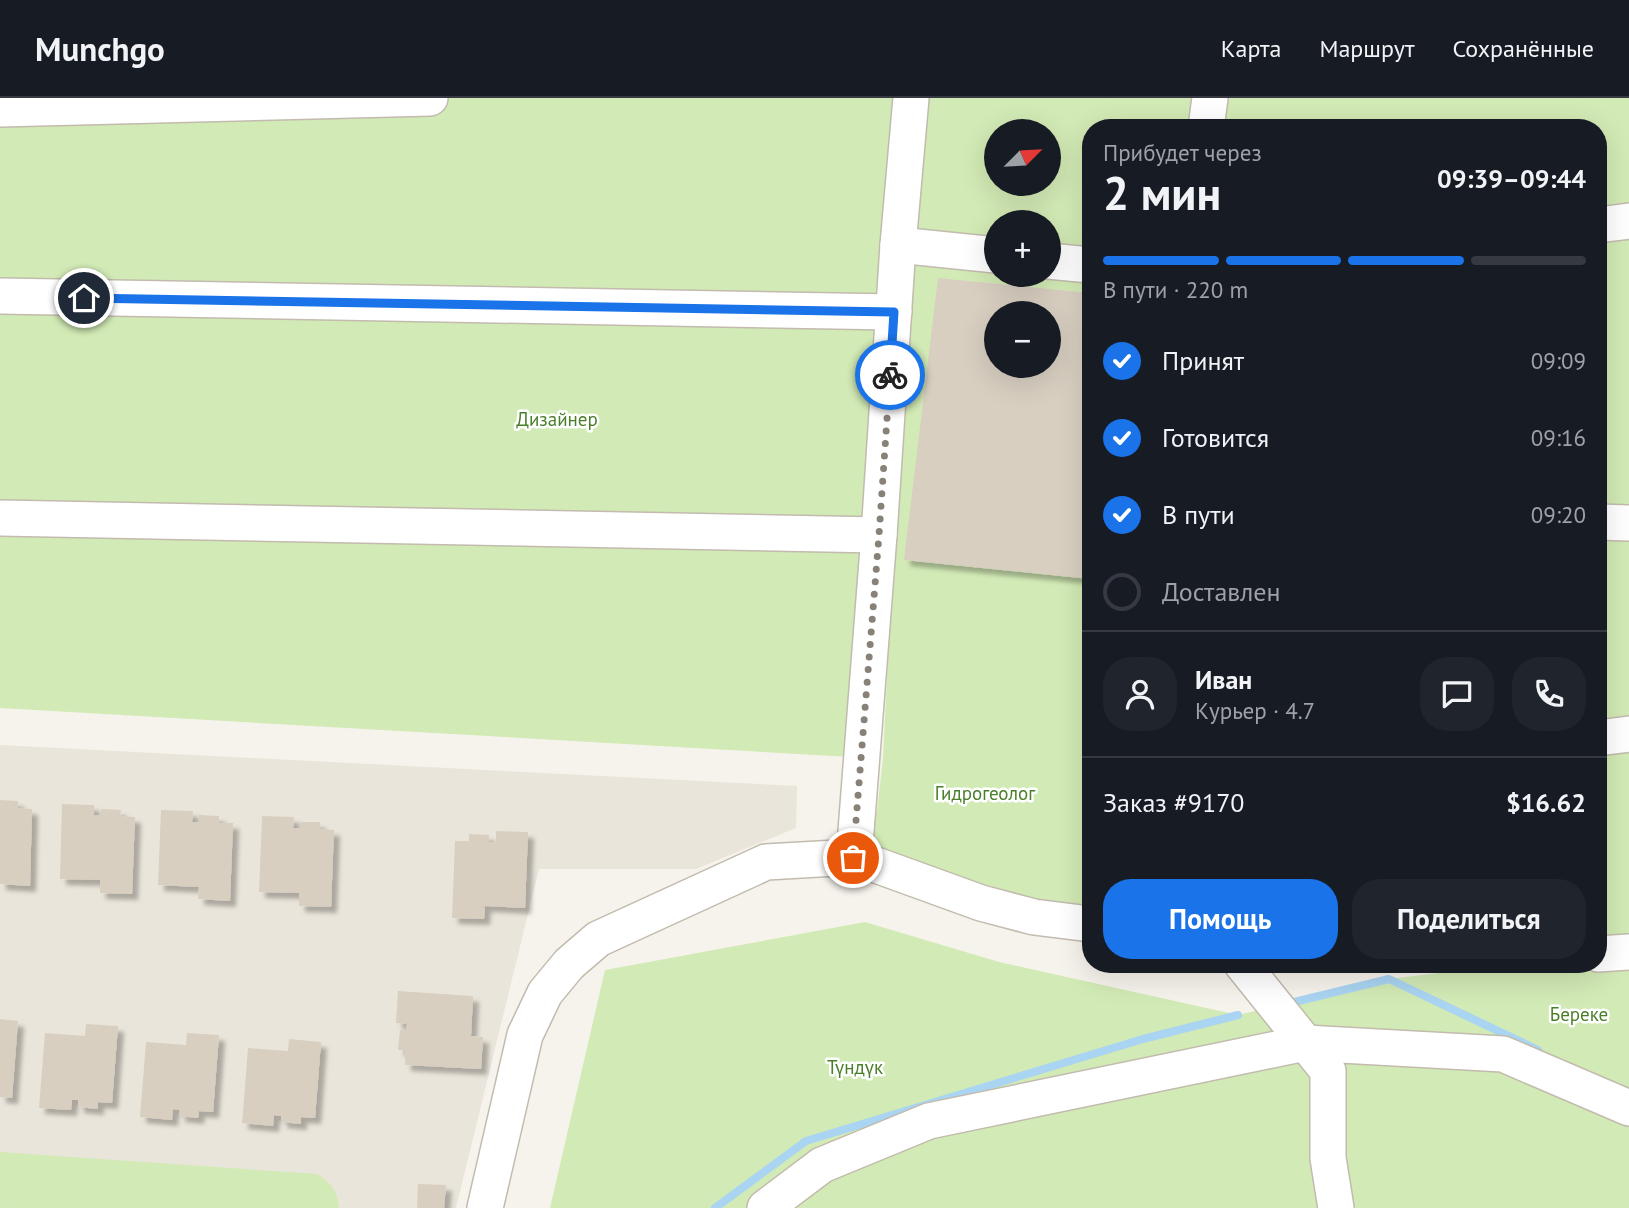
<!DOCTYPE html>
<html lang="ru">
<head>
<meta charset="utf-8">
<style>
  body { margin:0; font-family:"PT Sans",sans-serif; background:#20242c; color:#f1f3f6; height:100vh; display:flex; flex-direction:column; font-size:26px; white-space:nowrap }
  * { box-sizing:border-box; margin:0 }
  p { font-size:23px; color:#9ea1a6 }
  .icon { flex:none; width:38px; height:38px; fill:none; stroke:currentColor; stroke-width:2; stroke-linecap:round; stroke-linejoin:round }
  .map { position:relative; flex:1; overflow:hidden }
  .side { position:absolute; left:1082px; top:21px; width:525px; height:854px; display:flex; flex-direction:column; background:#171b24; border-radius:28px; box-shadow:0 7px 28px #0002 }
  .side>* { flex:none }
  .needle { width:46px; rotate:66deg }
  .buttons { position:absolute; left:984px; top:21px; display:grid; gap:14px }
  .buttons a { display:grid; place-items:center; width:77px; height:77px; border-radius:50%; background:#171b24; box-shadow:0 7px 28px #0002; font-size:35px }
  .pin { position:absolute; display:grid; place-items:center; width:60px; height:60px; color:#fff; margin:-30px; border:4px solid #fff; border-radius:50%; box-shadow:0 2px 7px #0007 }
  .courier { position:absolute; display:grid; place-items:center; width:70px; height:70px; margin:-35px; border:5px solid #1a73e8; border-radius:50%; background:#fff; color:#222; box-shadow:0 2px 9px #0007 }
  .overview em { font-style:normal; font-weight:600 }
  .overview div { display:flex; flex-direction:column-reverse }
  .overview { display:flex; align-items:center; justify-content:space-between; height:119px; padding:0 21px }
  h1 { font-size:46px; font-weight:600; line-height:52px }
  .bar { display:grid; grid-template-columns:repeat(4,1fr); gap:10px 7px; align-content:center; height:84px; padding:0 21px }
  .bar i { height:9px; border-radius:5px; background:#363941 }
  .bar .current { background:#1a73e8 }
  .bar p { grid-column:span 4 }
  .line { display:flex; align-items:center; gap:18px; padding:0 21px; border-top:2px solid #363941 }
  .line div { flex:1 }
  .round { display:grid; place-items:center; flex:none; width:74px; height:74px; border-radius:28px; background:#20242c }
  ol { padding:0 21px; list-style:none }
  li { display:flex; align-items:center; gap:21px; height:77px }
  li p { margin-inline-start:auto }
  li .icon { padding:7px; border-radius:50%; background:#1a73e8; color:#fff; stroke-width:4 }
  li:last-child { color:#9ea1a6 }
  li i { width:38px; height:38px; border:4px solid #363941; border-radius:50% }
  .cta { display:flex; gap:14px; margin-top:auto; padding:14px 21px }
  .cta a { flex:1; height:80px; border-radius:28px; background:#1a73e8; color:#fff; font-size:28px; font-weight:600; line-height:80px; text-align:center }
  .cta a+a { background:#20242c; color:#f1f3f6 }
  header { display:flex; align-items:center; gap:42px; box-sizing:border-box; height:98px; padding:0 35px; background:#171b24; border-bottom:2px solid #363941 }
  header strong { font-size:33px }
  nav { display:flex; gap:38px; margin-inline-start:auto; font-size:24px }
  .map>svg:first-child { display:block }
  .residential { fill:#eae5da }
  .green { fill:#d2eab5; fill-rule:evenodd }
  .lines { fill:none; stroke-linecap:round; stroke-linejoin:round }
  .stream { stroke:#a9d4f2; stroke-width:8 }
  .building { fill:#d8cfc1; fill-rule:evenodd; filter:url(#shadow) }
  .minor-casing { stroke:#c2bbae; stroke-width:38 }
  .minor { stroke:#fff; stroke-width:35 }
  .done { stroke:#878178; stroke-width:7; stroke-dasharray:0 12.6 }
  .route { stroke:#1a73e8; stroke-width:9 }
  .labels { text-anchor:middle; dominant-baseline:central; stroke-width:5; stroke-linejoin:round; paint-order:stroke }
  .park-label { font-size:19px; fill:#4a7f2a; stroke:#fff }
</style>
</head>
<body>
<header>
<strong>Munchgo</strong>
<nav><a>Карта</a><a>Маршрут</a><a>Сохранённые</a></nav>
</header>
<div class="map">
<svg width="1629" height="1110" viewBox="0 0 1629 1110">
  <defs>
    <filter id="shadow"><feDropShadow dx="6" dy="6" stdDeviation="2" flood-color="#0004"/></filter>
  </defs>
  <rect width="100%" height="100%" fill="#f6f3ec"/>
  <polygon class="residential" points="0,647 797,688 796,730 696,771 539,771 456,1110 0,1110"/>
  <g class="green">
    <polygon points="0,0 911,0 851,659 0,610"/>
    <path d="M 920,0 L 1629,0 L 1629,1110 L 550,1110 L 605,872 L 865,824 L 999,864 L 1238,917 L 1389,881 L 1515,866 L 1598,866 L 1598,30 L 1090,30 L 1090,826 L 854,759 L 877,713 L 883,661 L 911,89 ZM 996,33 L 1048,33 L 1048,86 L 996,86 ZM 996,124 L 1048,124 L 1048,177 L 996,177 ZM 996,215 L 1048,215 L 1048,268 L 996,268 Z"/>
    <path d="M 0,1054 L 317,1076 C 332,1086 337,1092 339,1110 L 2,1110 L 0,1109 Z"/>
  </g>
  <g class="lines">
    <g class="stream">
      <polyline points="1290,905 1389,881 1538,952"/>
      <polyline points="715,1110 806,1043 1143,941 1238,917"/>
    </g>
  </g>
  <g class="building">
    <path d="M 938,180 L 1090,195 L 1090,481 L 904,462 ZM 996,215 L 1048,215 L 1048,268 L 996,268 Z"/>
    <polygon points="0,702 18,703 18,710 32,711 30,788 0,786"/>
    <polygon points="62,706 94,707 94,717 101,718 101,711 121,712 120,718 135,719 132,796 100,795 100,782 60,781"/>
    <polygon points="161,712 193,713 192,724 199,724 199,717 219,718 219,725 233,725 230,803 198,801 199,789 158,787"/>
    <polygon points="262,718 294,719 293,730 300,730 300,724 320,724 320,731 334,732 331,809 299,808 299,795 259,794"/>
    <polygon points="496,733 528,734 525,810 485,808 484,821 452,820 455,743 469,743 469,736 489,737 489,744 496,744"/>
    <polygon points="398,893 473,898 471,938 483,939 481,971 405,967 405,952 398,952 400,932 406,932 407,926 396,925"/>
    <polygon points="0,921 18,923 12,1000 0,999"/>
    <polygon points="86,926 118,928 112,1005 98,1004 98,1011 78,1009 78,1002 72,1002 71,1012 39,1010 45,935 85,938"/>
    <polygon points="187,935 219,937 213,1014 199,1013 198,1020 179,1018 180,1012 173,1011 172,1022 140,1019 146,944 186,947"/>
    <polygon points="289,941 321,944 315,1020 301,1019 301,1026 281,1024 281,1018 274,1017 273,1028 242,1025 248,950 288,953"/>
    <polygon points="418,1086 446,1087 444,1110 417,1110"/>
  </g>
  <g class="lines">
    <defs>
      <g id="minor">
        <polyline points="0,11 430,0"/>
        <polyline points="1206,30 1210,0"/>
        <polyline points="1598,127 1629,123"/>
        <polyline points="898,147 996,157"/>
        <polyline points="1048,163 1090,167"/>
        <polyline points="0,198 894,214"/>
        <polyline points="0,420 879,437"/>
        <polyline points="1598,424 1629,425"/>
        <polyline points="1598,640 1629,636"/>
        <polyline points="854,759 879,437 898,147 911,0"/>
        <polyline points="1598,856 1629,854"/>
        <polyline points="1242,866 1328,973 1328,1060 1336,1110"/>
        <polyline points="485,1110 525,937 545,895 569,866 598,841 766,764 854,759 981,805 1034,819 1090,826"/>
        <polyline points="765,1110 822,1067 929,1023 1305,945 1503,956 1629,1010"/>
      </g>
    </defs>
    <use href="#minor" class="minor-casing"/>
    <use href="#minor" class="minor"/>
  </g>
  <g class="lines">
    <polyline class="done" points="853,760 879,437 890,277"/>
    <polyline class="route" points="84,200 894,214 890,277"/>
  </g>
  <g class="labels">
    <g class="park-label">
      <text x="557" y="321">Дизайнер</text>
      <text x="985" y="695">Гидрогеолог</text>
      <text x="1579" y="916">Береке</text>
      <text x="855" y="969">Түндүк</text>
    </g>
  </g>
</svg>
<div class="buttons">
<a><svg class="needle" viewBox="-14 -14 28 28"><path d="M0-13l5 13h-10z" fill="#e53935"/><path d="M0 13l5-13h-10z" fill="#9ea1a6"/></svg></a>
<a>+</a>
<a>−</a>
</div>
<div class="pin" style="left:853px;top:760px;background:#ea580c"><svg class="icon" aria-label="bag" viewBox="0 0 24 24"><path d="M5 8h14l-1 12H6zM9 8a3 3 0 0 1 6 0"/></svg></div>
<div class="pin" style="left:84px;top:200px;background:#1f2937"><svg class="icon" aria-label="home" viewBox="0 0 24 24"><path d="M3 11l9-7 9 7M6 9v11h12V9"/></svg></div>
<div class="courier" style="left:890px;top:277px"><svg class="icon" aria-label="bike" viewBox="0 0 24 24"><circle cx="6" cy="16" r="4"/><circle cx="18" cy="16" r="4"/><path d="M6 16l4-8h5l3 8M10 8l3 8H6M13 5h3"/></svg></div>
<section class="side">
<div class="overview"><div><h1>2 мин</h1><p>Прибудет через</p></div><em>09:39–09:44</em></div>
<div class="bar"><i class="current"></i><i class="current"></i><i class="current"></i><i></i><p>В пути · 220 m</p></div>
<ol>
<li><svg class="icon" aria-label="check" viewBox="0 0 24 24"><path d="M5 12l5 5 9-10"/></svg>Принят<p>09:09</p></li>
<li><svg class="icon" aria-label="check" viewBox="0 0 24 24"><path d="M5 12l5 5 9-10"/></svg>Готовится<p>09:16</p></li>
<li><svg class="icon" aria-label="check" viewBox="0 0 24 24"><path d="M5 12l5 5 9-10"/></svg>В пути<p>09:20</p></li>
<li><i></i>Доставлен</li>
</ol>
<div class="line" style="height:126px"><a class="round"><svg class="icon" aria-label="person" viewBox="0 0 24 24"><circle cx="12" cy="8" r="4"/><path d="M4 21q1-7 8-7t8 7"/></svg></a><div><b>Иван</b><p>Курьер · 4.7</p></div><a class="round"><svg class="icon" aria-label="chat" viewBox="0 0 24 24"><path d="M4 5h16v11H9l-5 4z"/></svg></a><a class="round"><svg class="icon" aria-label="phone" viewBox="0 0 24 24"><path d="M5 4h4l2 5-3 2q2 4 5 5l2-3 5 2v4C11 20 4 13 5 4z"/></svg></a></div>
<div class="line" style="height:91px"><div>Заказ #9170</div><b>$16.62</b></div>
<div class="cta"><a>Помощь</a><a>Поделиться</a></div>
</section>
</div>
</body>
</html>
